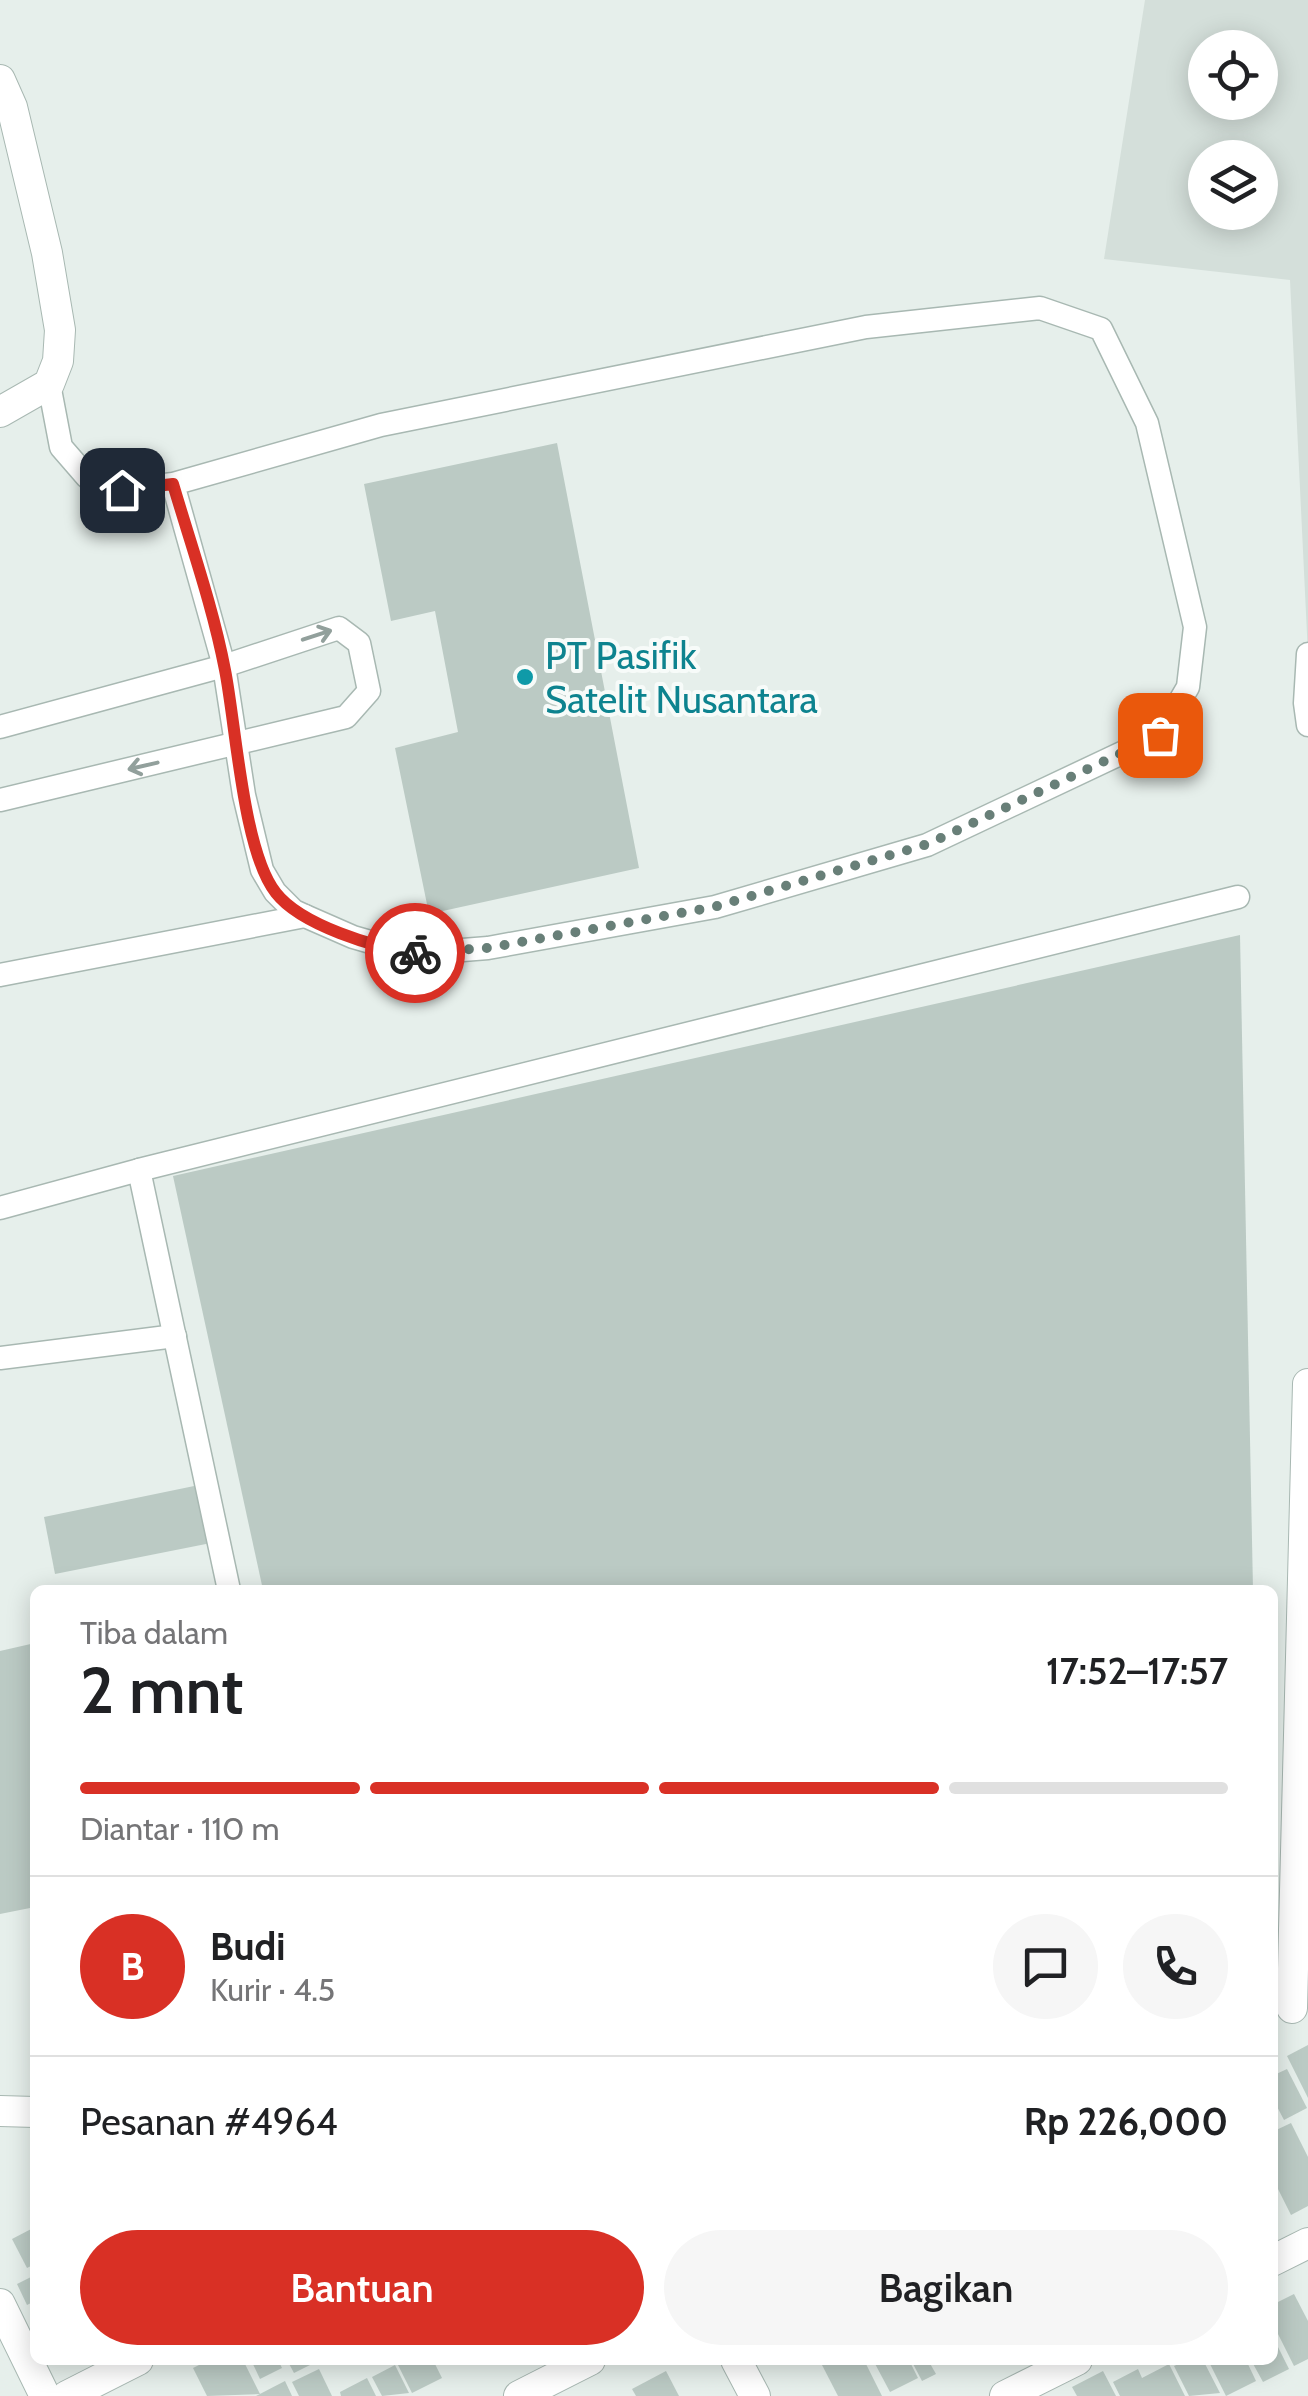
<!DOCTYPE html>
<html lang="id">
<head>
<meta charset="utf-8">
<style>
  body { margin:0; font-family:Cabin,sans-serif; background:#f6f6f6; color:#202124; height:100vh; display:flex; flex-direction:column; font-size:38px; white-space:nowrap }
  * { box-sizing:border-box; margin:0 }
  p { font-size:32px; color:#757577 }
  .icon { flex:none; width:55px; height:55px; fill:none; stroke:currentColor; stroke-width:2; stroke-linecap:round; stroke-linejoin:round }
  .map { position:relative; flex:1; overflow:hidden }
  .sheet { position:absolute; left:30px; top:1585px; width:1248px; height:780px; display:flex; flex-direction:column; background:#fff; border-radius:15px; box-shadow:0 5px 25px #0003 }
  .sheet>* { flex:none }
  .fabs { position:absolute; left:1188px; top:30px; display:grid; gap:20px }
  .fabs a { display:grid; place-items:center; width:90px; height:90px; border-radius:50%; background:#fff; box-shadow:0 5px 25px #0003; font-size:50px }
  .pin { position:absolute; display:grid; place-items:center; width:85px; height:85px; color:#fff; margin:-42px; border-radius:20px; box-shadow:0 5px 15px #0006 }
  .courier { position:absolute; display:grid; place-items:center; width:100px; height:100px; margin:-50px; border:8px solid #d93025; border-radius:50%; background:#fff; color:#222; box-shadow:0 2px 12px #0007 }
  .head em { font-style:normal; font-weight:600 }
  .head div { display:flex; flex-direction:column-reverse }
  .head { display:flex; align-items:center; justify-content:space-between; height:170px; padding:0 50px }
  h1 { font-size:65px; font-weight:600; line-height:75px }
  .bar { display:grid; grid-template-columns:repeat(4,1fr); gap:15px 10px; align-content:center; height:120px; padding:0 50px }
  .bar i { height:12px; border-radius:8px; background:#e0e0e0 }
  .bar .selected { background:#d93025 }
  .bar p { grid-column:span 4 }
  .line { display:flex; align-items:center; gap:25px; padding:0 50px; border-top:2px solid #e0e0e0 }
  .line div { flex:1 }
  .round { display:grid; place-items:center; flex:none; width:105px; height:105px; border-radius:52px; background:#f6f6f6 }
  .button { display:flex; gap:20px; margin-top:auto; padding:20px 50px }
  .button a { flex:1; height:115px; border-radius:60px; background:#d93025; color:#fff; font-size:40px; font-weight:600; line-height:115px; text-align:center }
  .button a+a { background:#f6f6f6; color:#202124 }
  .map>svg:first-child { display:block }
  .built { fill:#d4dfda; fill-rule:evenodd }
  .building { fill:#bbcac4 }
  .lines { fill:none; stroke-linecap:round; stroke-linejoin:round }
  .service-casing { stroke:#a8b8b2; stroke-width:25 }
  .minor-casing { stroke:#a8b8b2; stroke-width:32 }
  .service { stroke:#fff; stroke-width:22 }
  .minor { stroke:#fff; stroke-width:30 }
  .oneway { stroke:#92a09c }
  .done { stroke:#687f78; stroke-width:10; stroke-dasharray:0 18 }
  .route { stroke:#d93025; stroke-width:12 }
  .culture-dot { fill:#0f9aa8; stroke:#f7fbf9; stroke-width:4 }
  .labels { text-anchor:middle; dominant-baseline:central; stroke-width:8; stroke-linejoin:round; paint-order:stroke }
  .culture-label { font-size:38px; fill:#0d838f; stroke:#f7fbf9; text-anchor:start }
</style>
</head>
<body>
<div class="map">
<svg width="1308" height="2396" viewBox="0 0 1308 2396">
  <rect width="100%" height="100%" fill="#e6efeb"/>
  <path class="built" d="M 1145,0 L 1308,0 L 1308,655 L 1290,280 L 1104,259 ZM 1205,48 L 1260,48 L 1260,102 L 1205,102 ZM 1205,158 L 1260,158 L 1260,212 L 1205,212 Z"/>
  <g class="building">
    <polygon points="557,443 639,868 429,914 395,748 458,732 435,611 391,621 364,484"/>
    <polygon points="1240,935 1253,1590 263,1590 173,1176"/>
    <polygon points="199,1485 211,1543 55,1574 44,1517"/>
    <polygon points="35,1643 35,1907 0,1914 0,1651"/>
    <polygon points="1308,2045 1308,2098 1287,2056"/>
    <polygon points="1287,2069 1307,2108 1284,2120 1272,2097 1272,2076"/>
    <polygon points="1291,2123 1308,2157 1308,2206 1291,2215 1272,2177 1272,2132"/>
    <polygon points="35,2227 35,2264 27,2268 12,2239"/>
    <polygon points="35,2275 35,2301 27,2305 17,2284"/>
    <polygon points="1294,2294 1308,2321 1308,2359 1294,2366 1272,2322 1272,2305"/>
    <polygon points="1272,2335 1289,2369 1263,2382 1251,2360 1272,2360"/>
    <polygon points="209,2360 243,2360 260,2394 207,2396 193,2368"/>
    <polygon points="251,2360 278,2360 282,2368 260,2379"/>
    <polygon points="287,2360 320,2360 294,2373"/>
    <polygon points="402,2360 433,2360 442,2378 412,2393 397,2363"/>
    <polygon points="833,2360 864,2360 882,2396 838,2396 822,2365"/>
    <polygon points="873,2360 909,2360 918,2378 890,2392"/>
    <polygon points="911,2360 928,2360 936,2374 922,2381"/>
    <polygon points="1187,2360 1203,2360 1220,2393 1189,2396 1174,2366"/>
    <polygon points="1208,2360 1246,2360 1256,2381 1226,2396"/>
    <polygon points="1169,2364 1185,2396 1120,2396 1113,2382 1138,2369 1142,2378"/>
    <polygon points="395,2365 409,2393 382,2396 372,2377"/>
    <polygon points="319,2369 332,2396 299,2396 292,2382"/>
    <polygon points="666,2371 679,2396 636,2396 632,2389"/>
    <polygon points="1103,2371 1116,2396 1077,2396 1072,2387"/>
    <polygon points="367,2378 376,2396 341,2396 340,2392"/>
    <polygon points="285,2381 292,2396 256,2396"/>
  </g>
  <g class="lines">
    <defs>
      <g id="service">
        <polyline points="49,384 61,447 87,477 122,490 173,484 381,425 866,327 1040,308 1101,329 1147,423 1195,627 1188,687 1160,735 927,845 715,907 488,948 412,954 353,937 305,916 294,911 275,892 262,870 244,795 224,666 173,484"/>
        <polyline points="1308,654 1305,703 1308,725"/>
        <polyline points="0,727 224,666 339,628 359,643 369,691 346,717 0,800"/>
        <polyline points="0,975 305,916"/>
        <polyline points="139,1170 229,1590"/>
        <polyline points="0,1208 139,1170 1238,897"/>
        <polyline points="0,1358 175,1336"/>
      </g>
      <g id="minor">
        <polyline points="0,80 12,107 47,253 60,330 58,361 49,384 0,412"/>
        <polyline points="1292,2008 1308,1384"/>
        <polyline points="0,2111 35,2112"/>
        <polyline points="1272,2261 1308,2243"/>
        <polyline points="0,2304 45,2396"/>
        <polyline points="736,2360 755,2396"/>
        <polyline points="67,2396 138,2360"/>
        <polyline points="519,2396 590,2360"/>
        <polyline points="1005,2396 1077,2360"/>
      </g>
    </defs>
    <use href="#service" class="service-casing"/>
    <use href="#minor" class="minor-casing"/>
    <use href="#service" class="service"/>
    <use href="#minor" class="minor"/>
  </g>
  <defs><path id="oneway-shaft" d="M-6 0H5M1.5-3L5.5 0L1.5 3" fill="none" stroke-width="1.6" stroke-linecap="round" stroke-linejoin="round" transform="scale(2.5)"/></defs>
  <g class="oneway">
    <use href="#oneway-shaft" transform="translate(317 635) rotate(-18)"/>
    <use href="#oneway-shaft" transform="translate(143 766) rotate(167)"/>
  </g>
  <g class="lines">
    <polyline class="done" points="415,953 488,948 714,907 928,844 1160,735"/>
    <path class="route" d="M 122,490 L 173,484 C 191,545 213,607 225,670 C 236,725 243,852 276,893 C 301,925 375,948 415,953"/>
  </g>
  <circle class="culture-dot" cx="525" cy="677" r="10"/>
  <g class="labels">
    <g class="culture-label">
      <text x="545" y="655">PT Pasifik<tspan x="545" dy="44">Satelit Nusantara</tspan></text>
    </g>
  </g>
</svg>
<div class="fabs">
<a><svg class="icon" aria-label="locate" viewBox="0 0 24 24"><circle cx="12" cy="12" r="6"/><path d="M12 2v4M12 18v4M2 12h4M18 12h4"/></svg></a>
<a><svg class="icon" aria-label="layers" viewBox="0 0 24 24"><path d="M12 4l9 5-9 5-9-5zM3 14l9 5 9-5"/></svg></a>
</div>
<div class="pin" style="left:1160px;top:735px;background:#ea580c"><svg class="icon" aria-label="bag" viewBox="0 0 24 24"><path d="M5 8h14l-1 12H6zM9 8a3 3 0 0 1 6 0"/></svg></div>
<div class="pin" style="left:122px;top:490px;background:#1f2937"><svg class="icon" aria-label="home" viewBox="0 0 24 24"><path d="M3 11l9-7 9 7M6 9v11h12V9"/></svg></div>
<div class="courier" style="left:415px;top:953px"><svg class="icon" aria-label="bike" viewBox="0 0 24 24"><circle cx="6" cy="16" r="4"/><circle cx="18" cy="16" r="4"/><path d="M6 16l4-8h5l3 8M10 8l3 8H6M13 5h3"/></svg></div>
<section class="sheet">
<div class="head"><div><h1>2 mnt</h1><p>Tiba dalam</p></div><em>17:52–17:57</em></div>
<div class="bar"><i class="selected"></i><i class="selected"></i><i class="selected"></i><i></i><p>Diantar · 110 m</p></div>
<div class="line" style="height:180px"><b class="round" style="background:#d93025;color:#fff">B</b><div><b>Budi</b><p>Kurir · 4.5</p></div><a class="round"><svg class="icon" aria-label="chat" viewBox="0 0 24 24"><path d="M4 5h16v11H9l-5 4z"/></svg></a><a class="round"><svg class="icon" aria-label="phone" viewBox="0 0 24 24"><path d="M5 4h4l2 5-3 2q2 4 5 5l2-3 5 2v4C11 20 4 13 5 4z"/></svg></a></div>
<div class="line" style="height:130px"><div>Pesanan #4964</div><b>Rp 226,000</b></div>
<div class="button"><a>Bantuan</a><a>Bagikan</a></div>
</section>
</div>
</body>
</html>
